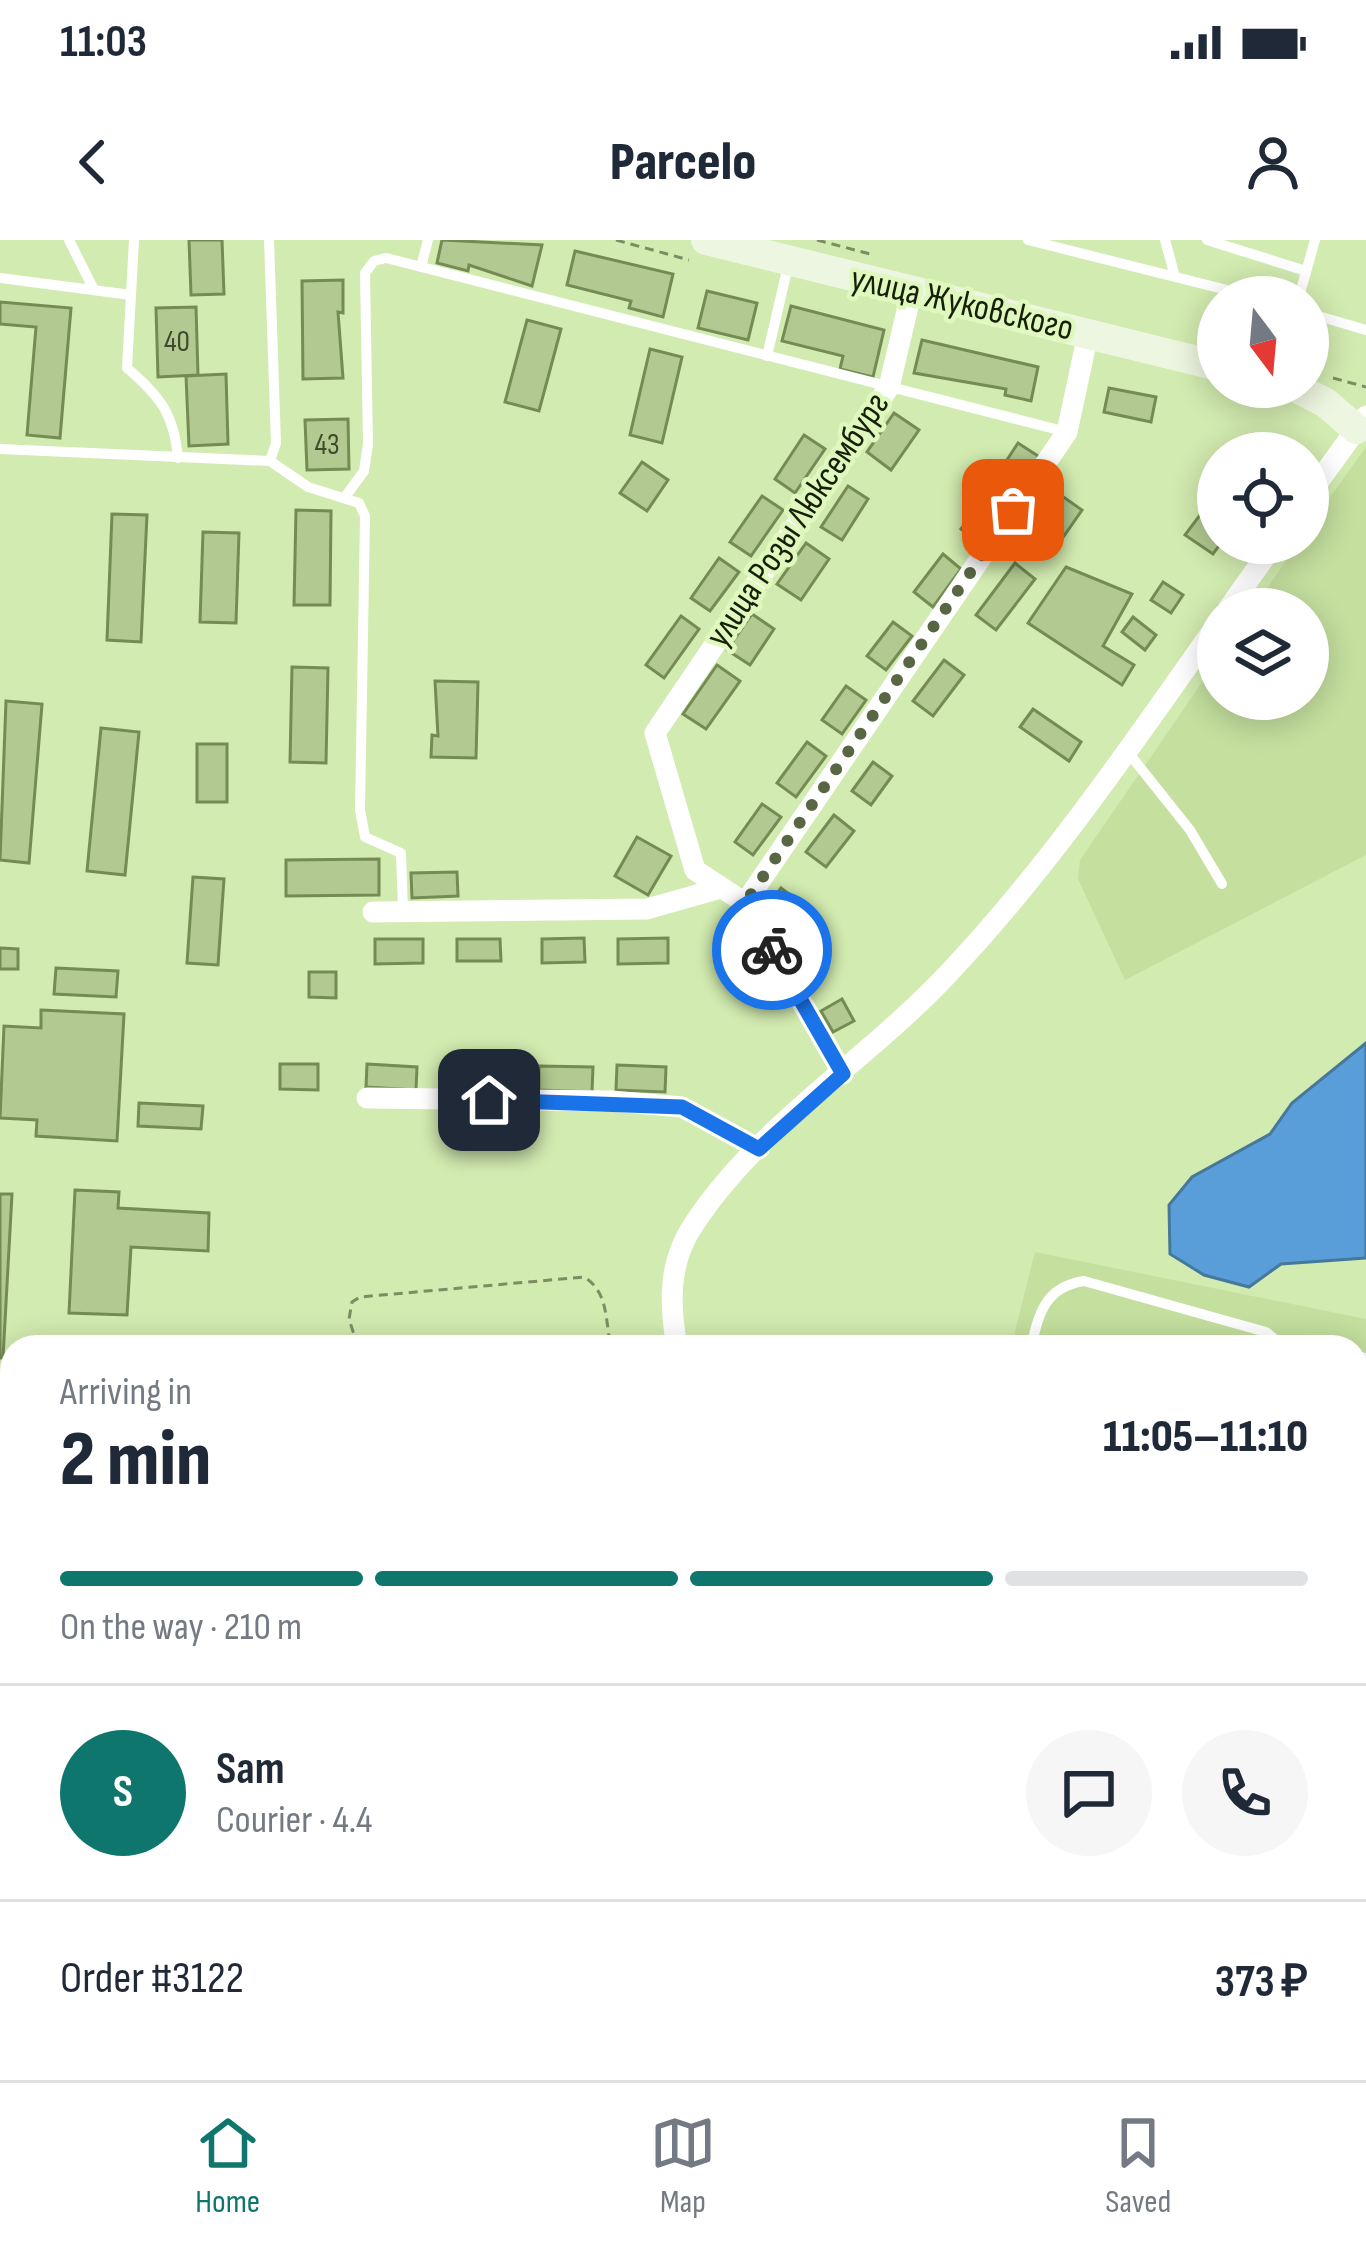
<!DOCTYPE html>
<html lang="en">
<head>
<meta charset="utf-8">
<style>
  body { margin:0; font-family:"Sofia Sans Condensed",sans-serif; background:#f6f6f7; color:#1f2937; height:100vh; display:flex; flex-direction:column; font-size:45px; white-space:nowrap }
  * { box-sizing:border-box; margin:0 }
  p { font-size:39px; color:#747a83 }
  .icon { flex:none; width:66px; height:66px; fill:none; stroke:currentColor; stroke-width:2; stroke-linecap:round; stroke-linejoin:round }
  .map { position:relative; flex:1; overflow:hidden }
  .side { position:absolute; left:0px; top:1095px; width:1368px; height:747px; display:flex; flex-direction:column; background:#fff; border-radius:36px 36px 0 0; box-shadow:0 6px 30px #0003 }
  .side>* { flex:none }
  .needle { width:78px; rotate:164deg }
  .controls { position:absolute; left:1197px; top:36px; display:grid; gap:24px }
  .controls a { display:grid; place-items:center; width:132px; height:132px; border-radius:50%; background:#fff; box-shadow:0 6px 30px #0003; font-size:60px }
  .pin { position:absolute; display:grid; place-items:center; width:102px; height:102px; color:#fff; margin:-51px; border-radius:24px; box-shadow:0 6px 18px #0006 }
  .courier { position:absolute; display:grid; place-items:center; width:120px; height:120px; margin:-60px; border:9px solid #1a73e8; border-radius:50%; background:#fff; color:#222; box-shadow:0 3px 15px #0007 }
  .summary em { font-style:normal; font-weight:800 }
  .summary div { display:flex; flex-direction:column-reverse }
  .summary { display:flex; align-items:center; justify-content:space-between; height:204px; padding:0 60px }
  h1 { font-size:78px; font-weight:800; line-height:90px }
  .bar { display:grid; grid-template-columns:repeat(4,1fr); gap:18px 12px; align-content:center; height:144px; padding:0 60px }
  .bar i { height:15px; border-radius:9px; background:#e0e1e3 }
  .bar .current { background:#0f766e }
  .bar p { grid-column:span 4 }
  .line { display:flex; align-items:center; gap:30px; padding:0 60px; border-top:3px solid #e0e1e3 }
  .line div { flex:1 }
  .round { display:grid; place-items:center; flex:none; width:126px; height:126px; border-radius:63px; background:#f6f6f7 }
  .status { display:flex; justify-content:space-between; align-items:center; height:84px; padding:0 60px; background:#fff; direction:ltr }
  .status svg { height:33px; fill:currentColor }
  header { display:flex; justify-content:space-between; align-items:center; height:156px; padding:0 60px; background:#fff; font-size:54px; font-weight:800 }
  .menu { display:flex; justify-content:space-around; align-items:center; height:168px; border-top:3px solid #e0e1e3; background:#fff; font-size:33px; color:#747a83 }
  .menu a { display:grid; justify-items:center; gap:6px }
  .menu .current { color:#0f766e }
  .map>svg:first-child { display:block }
  .built { fill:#c4df9e }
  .water { fill:#5a9ed9; stroke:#46789b; stroke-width:3 }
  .building { fill:#b2ca91; stroke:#758b54; stroke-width:3 }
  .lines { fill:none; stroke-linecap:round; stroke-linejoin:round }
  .path { stroke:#7c8d63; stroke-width:3; stroke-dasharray:9 6; stroke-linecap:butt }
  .lane { stroke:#fff; stroke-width:10 }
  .street { stroke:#fff; stroke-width:21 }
  .secondary { stroke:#edf6e0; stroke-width:30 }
  .done { stroke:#586643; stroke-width:12; stroke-dasharray:0 21.6 }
  .route { stroke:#1a73e8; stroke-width:15 }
  .labels { text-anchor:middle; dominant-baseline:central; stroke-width:9; stroke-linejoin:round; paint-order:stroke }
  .number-label { font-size:30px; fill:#3e4a2b }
  .street-label { font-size:36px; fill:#171f09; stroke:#dff8bd }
</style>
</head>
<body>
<div class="status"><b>11:03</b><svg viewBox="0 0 49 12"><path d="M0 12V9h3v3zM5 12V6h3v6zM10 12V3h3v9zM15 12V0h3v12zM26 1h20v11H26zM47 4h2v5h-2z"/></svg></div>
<header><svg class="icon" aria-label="back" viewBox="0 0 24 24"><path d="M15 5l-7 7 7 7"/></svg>Parcelo<svg class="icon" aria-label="person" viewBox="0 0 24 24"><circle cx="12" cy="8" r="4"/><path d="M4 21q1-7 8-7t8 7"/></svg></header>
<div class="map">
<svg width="1366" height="1840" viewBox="0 0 1366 1840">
  <rect width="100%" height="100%" fill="#d2ebb0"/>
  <g class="built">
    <polygon points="1366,207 1366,615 1125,740 1078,639 1080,620 1218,419 1218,459 1308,459 1308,369 1253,369 1298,303 1308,303 1308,288"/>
    <polygon points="1035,1012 1366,1079 1366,1840 822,1840 824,1830 1356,1830 1356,1107 1011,1107"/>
  </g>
  <polygon class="water" points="1366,803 1366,1018 1281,1024 1249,1047 1204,1035 1170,1014 1169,965 1192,937 1270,894 1292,863"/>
  <g class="building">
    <polygon points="189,0 222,0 224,54 191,55"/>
    <polygon points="442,0 542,5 532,46 469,25 468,31 437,23"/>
    <polygon points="575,11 673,34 663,77 629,68 631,61 567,45"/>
    <polygon points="343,40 343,73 338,72 343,138 303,139 302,41"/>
    <polygon points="707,51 757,63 748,100 698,88"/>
    <polygon points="0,62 71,68 60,198 27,195 36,87 0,84"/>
    <polygon points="791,66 884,90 873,137 840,129 843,116 782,101"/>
    <polygon points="196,67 198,135 158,137 156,68"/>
    <polygon points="527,80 561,89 539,171 505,162"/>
    <polygon points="922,100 1038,127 1031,161 1005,155 1006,149 914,133"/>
    <polygon points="650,109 682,117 662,203 630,195"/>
    <polygon points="226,134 228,204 189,206 186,136"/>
    <polygon points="1109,148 1156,157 1151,182 1104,172"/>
    <polygon points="894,173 919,190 891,230 867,212"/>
    <polygon points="348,179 349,229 307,230 305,180"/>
    <polygon points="804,195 825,209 795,253 775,239"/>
    <polygon points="1018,203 1041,218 1023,244 1001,229"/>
    <polygon points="642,222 668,240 647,271 620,253"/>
    <polygon points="848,246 868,259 842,300 821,287"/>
    <polygon points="992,249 1010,263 979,303 961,289"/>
    <polygon points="762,256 783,270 751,316 730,302"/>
    <polygon points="1062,256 1082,270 1050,316 1030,303"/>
    <polygon points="296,270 331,271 330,365 294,365"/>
    <polygon points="112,274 147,275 141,402 107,400"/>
    <polygon points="1200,275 1218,288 1221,303 1213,314 1185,295"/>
    <polygon points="203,292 239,293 236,383 200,382"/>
    <polygon points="806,303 829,319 801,360 777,344"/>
    <polygon points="943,314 961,329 933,367 914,352"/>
    <polygon points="719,318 739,332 710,371 691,358"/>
    <polygon points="1015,323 1035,339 996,390 976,375"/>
    <polygon points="1066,327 1132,354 1103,406 1134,425 1122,445 1028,383"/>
    <polygon points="1163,342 1183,355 1171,373 1151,360"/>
    <polygon points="752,374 774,389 750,425 727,410"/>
    <polygon points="681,376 699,389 664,438 646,425"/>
    <polygon points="1133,377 1156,395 1145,410 1122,392"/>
    <polygon points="893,382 912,396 886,430 867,416"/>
    <polygon points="944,420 964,435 933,476 913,461"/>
    <polygon points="717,425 740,441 706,489 683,474"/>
    <polygon points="292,427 328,428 326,523 290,522"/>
    <polygon points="435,441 478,442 476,518 431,517 432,495 438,496"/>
    <polygon points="846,446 866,460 842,494 822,480"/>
    <polygon points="6,461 42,464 29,623 0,620"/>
    <polygon points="1033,469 1081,502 1069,521 1020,487"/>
    <polygon points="101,488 139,492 125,635 87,631"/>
    <polygon points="807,502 826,516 796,557 777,543"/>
    <rect x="197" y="504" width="30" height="58"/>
    <polygon points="873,522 892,536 871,565 852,551"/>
    <polygon points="762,564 781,577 753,615 735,602"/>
    <polygon points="834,575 854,591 826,627 806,612"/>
    <polygon points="637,597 671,616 648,655 615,636"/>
    <polygon points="379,619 379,655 286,656 286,620"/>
    <polygon points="457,632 458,656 412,658 411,633"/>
    <polygon points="193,637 224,639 218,725 187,723"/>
    <polygon points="781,648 801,663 787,682 767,668"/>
    <polygon points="584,698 585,722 542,723 542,699"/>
    <polygon points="668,698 668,723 618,724 618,699"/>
    <polygon points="375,699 423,699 423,723 375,724"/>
    <polygon points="457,699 500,699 501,721 457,721"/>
    <polygon points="0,708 18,709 18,729 0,729"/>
    <polygon points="56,728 118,731 116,757 54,754"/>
    <polygon points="309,732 336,732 336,758 309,757"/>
    <polygon points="842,759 854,781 833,792 821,771"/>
    <polygon points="41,770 124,774 117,901 36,896 37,880 0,878 4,786 41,788"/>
    <polygon points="280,824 318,824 318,850 280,849"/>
    <polygon points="367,824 417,827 416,850 366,847"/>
    <rect x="454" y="825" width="48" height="25"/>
    <polygon points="617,825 666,827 665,852 616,850"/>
    <polygon points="539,826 593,827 592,852 539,850"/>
    <polygon points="139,863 203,866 201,889 138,886"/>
    <polygon points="75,950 119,952 118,968 209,973 208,1011 131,1007 127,1075 69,1073"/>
    <polygon points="0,954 12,954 3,1118 0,1118"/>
    <polygon points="1356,1184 1366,1187 1366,1228 1356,1225"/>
    <polygon points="1356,1350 1366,1352 1366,1393 1356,1390"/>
    <polygon points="1356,1514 1366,1517 1366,1560 1356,1557"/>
    <polygon points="82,1830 120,1830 117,1840 80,1840"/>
  </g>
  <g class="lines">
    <g class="path">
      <polyline points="616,0 689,20"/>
      <polyline points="817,0 874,15"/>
      <polyline points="1333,138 1366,147"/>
      <path d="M 358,1107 L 349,1079 L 352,1062 L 360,1057 L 584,1037 C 609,1052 605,1081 611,1107"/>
    </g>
    <g class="lane">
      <polyline points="69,0 93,48"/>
      <path d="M 134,0 L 127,128 C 160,156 174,174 178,218"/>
      <polyline points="269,0 276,203 270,221"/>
      <polyline points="1028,0 1255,57"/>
      <polyline points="1165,0 1174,33"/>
      <polyline points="1207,0 1306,31"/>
      <polyline points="421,27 428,0"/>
      <polyline points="0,38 131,55"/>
      <polyline points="1299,57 1315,0"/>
      <polyline points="1308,73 1366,90"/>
      <polyline points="767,116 788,26"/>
      <polyline points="0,209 270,221 308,247 359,263 365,276 360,570 365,597 401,613 403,672"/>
      <polyline points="345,257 364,231 368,204 365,33 374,21 386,18 1067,192"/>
      <polyline points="1127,511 1190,590 1222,644"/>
      <path d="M 1031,1107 C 1039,1073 1045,1047 1084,1041 L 1266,1092 L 1284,1107"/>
      <polyline points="1084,1107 1090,1107"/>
      <polyline points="1305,1107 1307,1107"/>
      <polyline points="1356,1116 1366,1118"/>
      <polyline points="1356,1167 1366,1169"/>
      <polyline points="1356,1237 1366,1240"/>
      <polyline points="1356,1288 1366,1291"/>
      <polyline points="1356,1337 1366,1340"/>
      <polyline points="1356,1404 1366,1407"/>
      <polyline points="1356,1460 1366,1463"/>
      <polyline points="1356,1503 1366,1505"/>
      <polyline points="1356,1568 1366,1571"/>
      <polyline points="1356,1627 1366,1630"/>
      <polyline points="0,1649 12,1608"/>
      <polyline points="1356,1798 1366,1797"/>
      <polyline points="1085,1830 1125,1840"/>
      <polyline points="846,1837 857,1840"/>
      <polyline points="666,1840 669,1830"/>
      <polyline points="747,1840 750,1830"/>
      <polyline points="1224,1840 1227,1830"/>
    </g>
    <g class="street">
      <polyline points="1308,256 1366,176"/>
      <polyline points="1228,369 1275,303"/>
      <polyline points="745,663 1067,192 1088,94"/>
      <polyline points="373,672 647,669 721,648"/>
      <polyline points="843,834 745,663 695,630 655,493 889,147 911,54"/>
      <polyline points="367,858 611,861 682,867 759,909"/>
      <path d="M 677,1107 C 670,1068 668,1028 689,992 C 752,890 865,822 946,736 C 1048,629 1133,503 1218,383"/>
      <polyline points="616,1840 618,1830"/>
    </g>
    <g class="secondary">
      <polyline points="706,0 1218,126"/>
      <polyline points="1295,147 1326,163 1356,189"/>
    </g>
  </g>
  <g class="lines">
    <polyline class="done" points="772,710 745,663 1013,270"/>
    <polyline class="route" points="489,860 682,867 759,909 843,834 772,710"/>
  </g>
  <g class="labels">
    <g class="number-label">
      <text x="177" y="102">40</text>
      <text x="327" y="205">43</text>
    </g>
    <g class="street-label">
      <text transform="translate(962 64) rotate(13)">улица Жуковского</text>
      <text transform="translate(798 280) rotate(-56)">улица Розы Люксембург</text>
    </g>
  </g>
</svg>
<div class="controls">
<a><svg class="needle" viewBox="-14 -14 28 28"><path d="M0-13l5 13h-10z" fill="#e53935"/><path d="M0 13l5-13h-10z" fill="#747a83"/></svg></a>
<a><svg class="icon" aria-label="locate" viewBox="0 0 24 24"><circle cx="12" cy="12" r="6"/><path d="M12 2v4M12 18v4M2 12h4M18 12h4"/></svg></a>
<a><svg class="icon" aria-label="layers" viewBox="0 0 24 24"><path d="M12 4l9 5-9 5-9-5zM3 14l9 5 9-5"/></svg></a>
</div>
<div class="pin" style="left:1013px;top:270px;background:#ea580c"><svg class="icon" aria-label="bag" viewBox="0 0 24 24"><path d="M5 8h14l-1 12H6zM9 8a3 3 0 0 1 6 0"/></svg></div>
<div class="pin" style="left:489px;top:860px;background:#1f2937"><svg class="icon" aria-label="home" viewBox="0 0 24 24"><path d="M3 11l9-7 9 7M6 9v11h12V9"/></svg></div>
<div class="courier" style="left:772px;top:710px"><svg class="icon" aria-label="bike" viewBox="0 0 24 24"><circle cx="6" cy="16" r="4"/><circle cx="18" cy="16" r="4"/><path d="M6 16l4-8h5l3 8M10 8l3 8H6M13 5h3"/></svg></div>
<section class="side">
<div class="summary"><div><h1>2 min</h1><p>Arriving in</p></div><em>11:05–11:10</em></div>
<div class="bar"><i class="current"></i><i class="current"></i><i class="current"></i><i></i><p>On the way · 210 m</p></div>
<div class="line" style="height:216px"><b class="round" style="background:#0f766e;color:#fff">S</b><div><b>Sam</b><p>Courier · 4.4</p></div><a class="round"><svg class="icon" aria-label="chat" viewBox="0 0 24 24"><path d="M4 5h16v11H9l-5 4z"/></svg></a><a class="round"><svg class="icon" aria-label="phone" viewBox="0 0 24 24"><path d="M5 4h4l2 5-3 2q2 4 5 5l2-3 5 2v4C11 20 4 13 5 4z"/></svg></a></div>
<div class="line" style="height:156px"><div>Order #3122</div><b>373 ₽</b></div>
</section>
</div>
<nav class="menu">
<a class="current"><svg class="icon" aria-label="home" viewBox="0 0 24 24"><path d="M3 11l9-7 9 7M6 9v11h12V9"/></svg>Home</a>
<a><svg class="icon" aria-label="map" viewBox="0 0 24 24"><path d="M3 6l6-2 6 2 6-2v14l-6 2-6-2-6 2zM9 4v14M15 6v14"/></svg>Map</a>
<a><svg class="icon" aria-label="saved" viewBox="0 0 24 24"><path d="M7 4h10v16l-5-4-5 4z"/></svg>Saved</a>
</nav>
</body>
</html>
